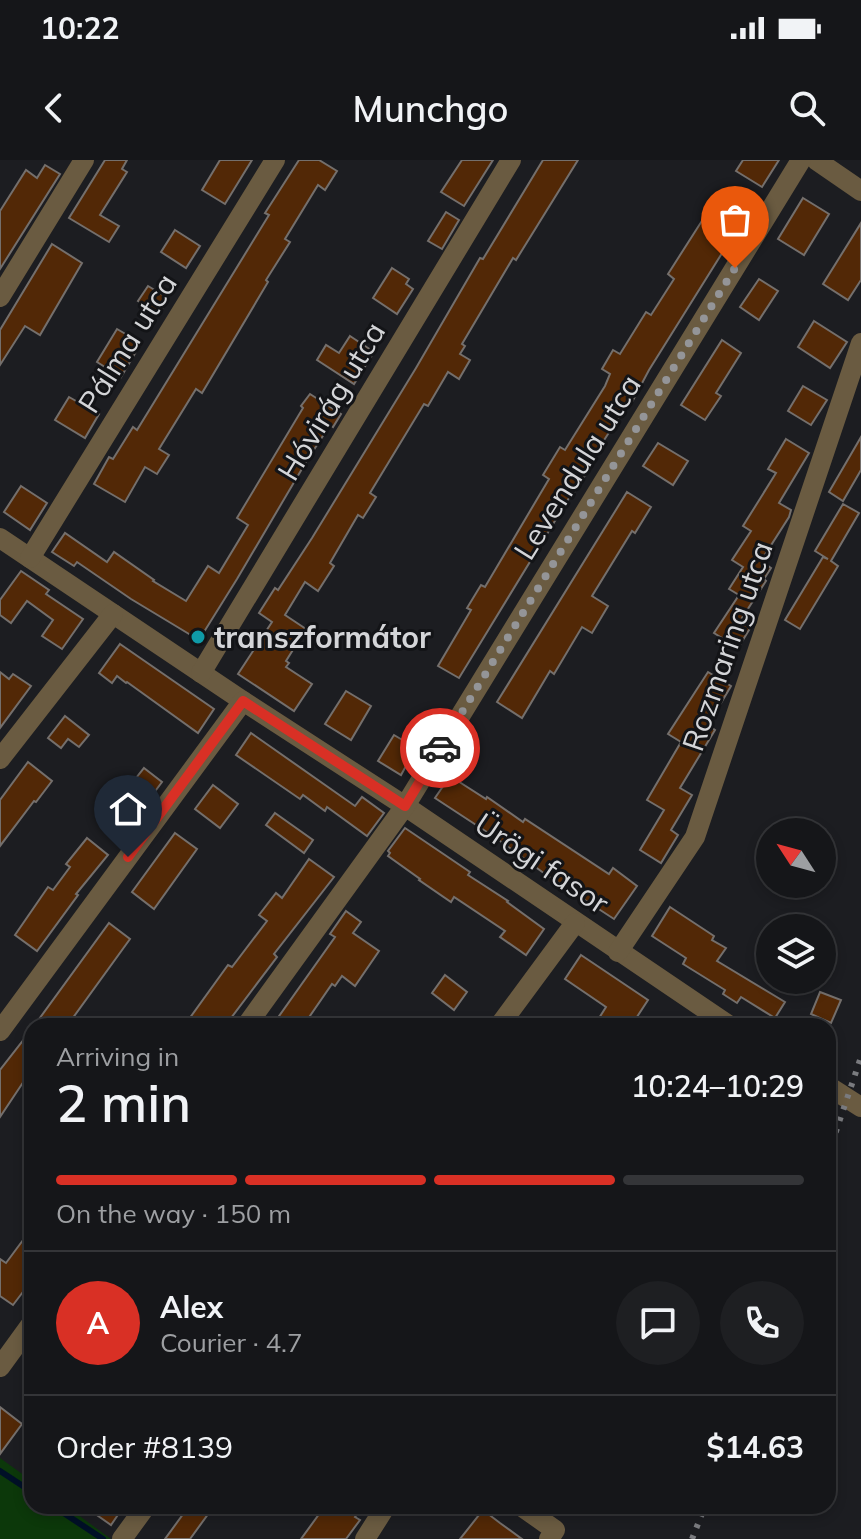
<!DOCTYPE html>
<html lang="en">
<head>
<meta charset="utf-8">
<style>
  body { margin:0; font-family:Mulish,sans-serif; background:#1e1f22; color:#f1f3f6; height:100vh; display:flex; flex-direction:column; font-size:30px; white-space:nowrap }
  * { box-sizing:border-box; margin:0 }
  p { font-size:26px; color:#9d9fa2 }
  .icon { flex:none; width:44px; height:44px; fill:none; stroke:currentColor; stroke-width:2; stroke-linecap:round; stroke-linejoin:round }
  .map { position:relative; flex:1; overflow:hidden }
  .details { position:absolute; left:24px; top:858px; width:812px; height:496px; display:flex; flex-direction:column; background:#151619; border-radius:24px; box-shadow:0 4px 12px #0003,0 0 0 2px #343538 }
  .details>* { flex:none }
  .needle { width:52px; rotate:306deg }
  .buttons { position:absolute; left:756px; top:658px; display:grid; gap:16px }
  .buttons a { display:grid; place-items:center; width:80px; height:80px; border-radius:50%; background:#151619; box-shadow:0 4px 12px #0003,0 0 0 2px #343538; font-size:40px }
  .pin { position:absolute; display:grid; place-items:center; width:68px; height:68px; color:#fff; margin:-82px -34px; border-radius:50% 50% 50% 0; rotate:-45deg; box-shadow:0 0 8px #0007 }
  .pin .icon { rotate:45deg }
  .courier { position:absolute; display:grid; place-items:center; width:80px; height:80px; margin:-40px; border:6px solid #d93025; border-radius:50%; background:#fff; color:#222; box-shadow:0 2px 10px #0007 }
  .overview em { font-style:normal; font-weight:600 }
  .overview div { display:flex; flex-direction:column-reverse }
  .overview { display:flex; align-items:center; justify-content:space-between; height:136px; padding:0 32px }
  h1 { font-size:52px; font-weight:600; line-height:60px }
  .bar { display:grid; grid-template-columns:repeat(4,1fr); gap:12px 8px; align-content:center; height:96px; padding:0 32px }
  .bar i { height:10px; border-radius:6px; background:#343538 }
  .bar .on { background:#d93025 }
  .bar p { grid-column:span 4 }
  .line { display:flex; align-items:center; gap:20px; padding:0 32px; border-top:2px solid #343538 }
  .line div { flex:1 }
  .round { display:grid; place-items:center; flex:none; width:84px; height:84px; border-radius:42px; background:#1e1f22 }
  .status { display:flex; justify-content:space-between; align-items:center; height:56px; padding:0 40px; background:#151619; direction:ltr }
  .status svg { height:22px; fill:currentColor }
  header { display:flex; justify-content:space-between; align-items:center; height:104px; padding:0 32px; background:#151619; font-size:36px; font-weight:600 }
  .map>svg:first-child { display:block }
  .green { fill:#0c380a }
  .lines { fill:none; stroke-linecap:round; stroke-linejoin:round }
  .stream { stroke:#001027; stroke-width:6 }
  .building { fill:#522806; stroke:#746f6c; stroke-width:2 }
  .street { stroke:#6a5b41; stroke-width:20 }
  .rail { stroke:#7a7b7f; stroke-width:6; stroke-dasharray:4 8; stroke-linecap:butt }
  .done { stroke:#949598; stroke-width:8; stroke-dasharray:0 14.4 }
  .route { stroke:#d93025; stroke-width:10 }
  .culture-dot { fill:#0f9aa8; stroke:#131417; stroke-width:3 }
  .labels { text-anchor:middle; dominant-baseline:central; stroke-width:6; stroke-linejoin:round; paint-order:stroke }
  .street-label { font-size:30px; fill:#d4d5d8; stroke:#131417 }
  .poi-label { font-size:30px; font-weight:bold; fill:#d4d5d8; stroke:#131417; text-anchor:start }
</style>
</head>
<body>
<div class="status"><b>10:22</b><svg viewBox="0 0 49 12"><path d="M0 12V9h3v3zM5 12V6h3v6zM10 12V3h3v9zM15 12V0h3v12zM26 1h20v11H26zM47 4h2v5h-2z"/></svg></div>
<header><svg class="icon" aria-label="back" viewBox="0 0 24 24"><path d="M15 5l-7 7 7 7"/></svg>Munchgo<svg class="icon" aria-label="search" viewBox="0 0 24 24"><circle cx="10" cy="10" r="6"/><path d="M15 15l6 6"/></svg></header>
<div class="map">
<svg width="861" height="1379" viewBox="0 0 861 1379">
  <rect width="100%" height="100%" fill="#1c1d21"/>
  <polygon class="green" points="0,1298 32,1321 32,1346 66,1346 111,1379 0,1379"/>
  <g class="lines">
    <g class="stream">
      <polyline points="0,1311 32,1332"/>
      <polyline points="53,1346 103,1379"/>
    </g>
  </g>
  <g class="building">
    <polygon points="105,0 127,0 122,9 127,12 100,55 119,66 109,82 69,58"/>
    <polygon points="220,0 252,0 225,44 202,30"/>
    <polygon points="299,0 319,0 337,11 325,30 318,25 285,79 290,82 266,120 268,122 202,233 196,229 159,289 169,295 157,314 145,307 125,342 94,324 109,297 113,299 133,267 137,270 269,55 265,53"/>
    <polygon points="462,0 493,0 464,46 441,32"/>
    <polygon points="543,0 578,0 516,100 513,98 462,184 465,186 460,194 470,200 459,219 448,212 428,246 424,244 370,333 376,337 363,358 358,355 330,403 334,406 318,431 305,422 285,455 306,469 286,501 289,503 286,507 312,524 294,551 238,514 272,462 259,453 275,428 278,430 312,378 416,208 480,98 483,99"/>
    <polygon points="743,0 779,0 762,27 736,11"/>
    <polygon points="45,5 60,14 0,109 0,51 26,10 37,18"/>
    <polygon points="803,38 829,54 804,95 778,79"/>
    <polygon points="446,52 459,60 442,89 428,81"/>
    <polygon points="705,56 734,74 649,210 632,242 630,240 588,305 591,306 573,334 572,333 459,518 438,506 471,450 467,448 481,425 485,427 549,319 543,315 560,287 565,290 605,226 610,214 602,209 613,190 620,194 646,152 651,155 674,119 668,114"/>
    <polygon points="861,63 861,120 848,140 823,124"/>
    <polygon points="175,70 200,86 186,108 161,92"/>
    <polygon points="52,84 82,103 40,175 25,166 0,205 0,170"/>
    <polygon points="392,108 409,119 406,124 413,129 397,154 373,138"/>
    <polygon points="759,119 778,131 759,160 740,147"/>
    <polygon points="148,126 168,138 159,154 138,141"/>
    <polygon points="814,161 847,182 830,208 798,187"/>
    <polygon points="117,169 141,183 121,217 97,202"/>
    <polygon points="350,176 374,192 354,224 317,200 326,185 339,193"/>
    <polygon points="722,180 741,193 716,233 721,236 705,260 681,245"/>
    <polygon points="803,226 827,240 811,265 788,251"/>
    <polygon points="310,234 341,254 333,267 330,265 306,302 237,419 199,480 131,439 77,402 74,406 52,392 65,373 107,402 114,392 154,420 153,421 186,441 208,406 219,413 248,365 237,358 303,248 301,246"/>
    <polygon points="69,237 99,254 85,278 55,260"/>
    <polygon points="861,277 861,310 843,341 829,332"/>
    <polygon points="786,279 809,293 779,343 791,350 789,357 761,401 771,408 764,419 766,421 742,458 752,465 738,488 714,473 739,435 729,429 743,407 732,400 751,371 743,366 776,313 768,309"/>
    <polygon points="658,283 688,301 673,325 643,306"/>
    <polygon points="21,326 47,343 30,370 4,352"/>
    <polygon points="627,332 651,347 635,373 632,371 592,436 608,446 592,473 582,467 554,514 550,511 522,558 497,542"/>
    <polygon points="843,344 859,353 831,401 838,406 800,469 785,460 823,397 828,399 815,391"/>
    <polygon points="21,411 49,430 46,434 83,459 62,489 42,476 53,460 27,441 11,463 0,455 0,440"/>
    <polygon points="120,484 214,549 198,573 127,522 126,523 117,516 112,523 99,513"/>
    <polygon points="0,512 9,519 13,514 31,526 0,568"/>
    <polygon points="708,512 731,526 708,565 715,570 680,628 692,635 671,670 678,675 661,703 640,690 664,650 647,640 681,582 668,574"/>
    <polygon points="346,531 371,546 351,580 325,564"/>
    <polygon points="65,556 89,575 79,587 68,579 61,588 48,578"/>
    <polygon points="251,573 355,646 362,637 384,653 367,676 327,647 325,651 303,635 300,639 236,595"/>
    <polygon points="394,575 416,588 401,615 378,601"/>
    <polygon points="28,602 52,621 36,642 34,641 0,686 0,640"/>
    <polygon points="144,608 162,622 144,646 125,632"/>
    <polygon points="450,616 486,639 487,637 523,662 525,659 609,714 613,708 637,726 614,759 545,714 496,678 435,638"/>
    <polygon points="213,625 238,644 220,668 195,649"/>
    <polygon points="275,653 313,680 304,693 266,665"/>
    <polygon points="405,668 470,712 468,715 508,741 507,742 544,769 526,795 500,777 505,771 454,737 451,742 419,720 420,719 388,696 390,693 388,691"/>
    <polygon points="175,673 197,689 154,749 132,732"/>
    <polygon points="87,678 108,695 76,734 78,735 37,791 15,775 48,727 53,730 70,707 66,704"/>
    <polygon points="309,699 334,717 274,794 277,797 225,866 184,866 228,805 232,807 267,761 259,755 276,733 282,738"/>
    <polygon points="670,747 714,776 712,780 726,788 717,801 785,842 775,858 741,837 737,843 723,834 725,830 683,804 686,798 652,776"/>
    <polygon points="346,751 361,762 353,773 379,791 355,826 342,816 335,826 332,824 303,866 272,866 335,777 330,774"/>
    <polygon points="109,763 130,779 67,866 34,866"/>
    <polygon points="581,795 648,840 631,866 594,866 606,847 565,819"/>
    <polygon points="445,815 467,832 454,850 432,833"/>
    <polygon points="820,832 841,840 831,863 811,854"/>
    <polygon points="32,869 32,909 0,957 0,910"/>
    <polygon points="32,1068 32,1120 13,1145 0,1136 0,1099 6,1103"/>
    <polygon points="0,1247 22,1264 0,1294"/>
    <polygon points="84,1346 124,1346 111,1365"/>
    <polygon points="189,1346 214,1346 190,1379 165,1379"/>
    <polygon points="325,1346 363,1346 355,1357 360,1360 346,1379 301,1379"/>
    <polygon points="483,1350 500,1363 522,1379 460,1379"/>
  </g>
  <g class="lines">
    <g class="street">
      <polyline points="816,0 861,31"/>
      <polyline points="0,137 84,0"/>
      <polyline points="0,378 243,541 405,646 730,866"/>
      <polyline points="30,398 275,0"/>
      <polyline points="201,513 511,0"/>
      <polyline points="0,599 113,454"/>
      <polyline points="618,792 695,677 861,183"/>
      <polyline points="246,866 405,646 801,0"/>
      <polyline points="499,866 575,763"/>
      <polyline points="0,871 243,541"/>
      <polyline points="828,926 861,947"/>
      <polyline points="0,1207 32,1163"/>
      <polyline points="521,1346 555,1370 549,1379"/>
      <polyline points="122,1379 146,1346"/>
      <polyline points="365,1379 386,1346"/>
    </g>
    <g class="rail">
      <polyline points="828,995 861,897"/>
      <polyline points="692,1379 705,1346"/>
    </g>
  </g>
  <g class="lines">
    <polyline class="done" points="440,588 735,108"/>
    <polyline class="route" points="128,697 243,541 405,646 440,588"/>
  </g>
  <circle class="culture-dot" cx="198" cy="477" r="8"/>
  <g class="labels">
    <g class="street-label">
      <text transform="translate(127 183) rotate(-58)">Pálma utca</text>
      <text transform="translate(331 241) rotate(-59)">Hóvirág utca</text>
      <text transform="translate(577 307) rotate(-58)">Levendula utca</text>
      <text transform="translate(727 486) rotate(-71)">Rozmaring utca</text>
      <text transform="translate(542 703) rotate(34)">Ürögi fasor</text>
    </g>
    <g class="poi-label">
      <text x="214" y="477">transzformátor</text>
    </g>
  </g>
</svg>
<div class="buttons">
<a><svg class="needle" viewBox="-14 -14 28 28"><path d="M0-13l5 13h-10z" fill="#e53935"/><path d="M0 13l5-13h-10z" fill="#9d9fa2"/></svg></a>
<a><svg class="icon" aria-label="layers" viewBox="0 0 24 24"><path d="M12 4l9 5-9 5-9-5zM3 14l9 5 9-5"/></svg></a>
</div>
<div class="pin" style="left:735px;top:108px;background:#ea580c"><svg class="icon" aria-label="bag" viewBox="0 0 24 24"><path d="M5 8h14l-1 12H6zM9 8a3 3 0 0 1 6 0"/></svg></div>
<div class="pin" style="left:128px;top:697px;background:#1f2937"><svg class="icon" aria-label="home" viewBox="0 0 24 24"><path d="M3 11l9-7 9 7M6 9v11h12V9"/></svg></div>
<div class="courier" style="left:440px;top:588px"><svg class="icon" aria-label="car" viewBox="0 0 24 24"><path d="M5 17H2v-5l4-1 3-4h7l3 4 3 1v5h-3M9 17h6M6 11h13"/><circle cx="7" cy="17" r="2"/><circle cx="17" cy="17" r="2"/></svg></div>
<section class="details">
<div class="overview"><div><h1>2 min</h1><p>Arriving in</p></div><em>10:24–10:29</em></div>
<div class="bar"><i class="on"></i><i class="on"></i><i class="on"></i><i></i><p>On the way · 150 m</p></div>
<div class="line" style="height:144px"><b class="round" style="background:#d93025;color:#fff">A</b><div><b>Alex</b><p>Courier · 4.7</p></div><a class="round"><svg class="icon" aria-label="chat" viewBox="0 0 24 24"><path d="M4 5h16v11H9l-5 4z"/></svg></a><a class="round"><svg class="icon" aria-label="phone" viewBox="0 0 24 24"><path d="M5 4h4l2 5-3 2q2 4 5 5l2-3 5 2v4C11 20 4 13 5 4z"/></svg></a></div>
<div class="line" style="height:104px"><div>Order #8139</div><b>$14.63</b></div>
</section>
</div>
</body>
</html>
